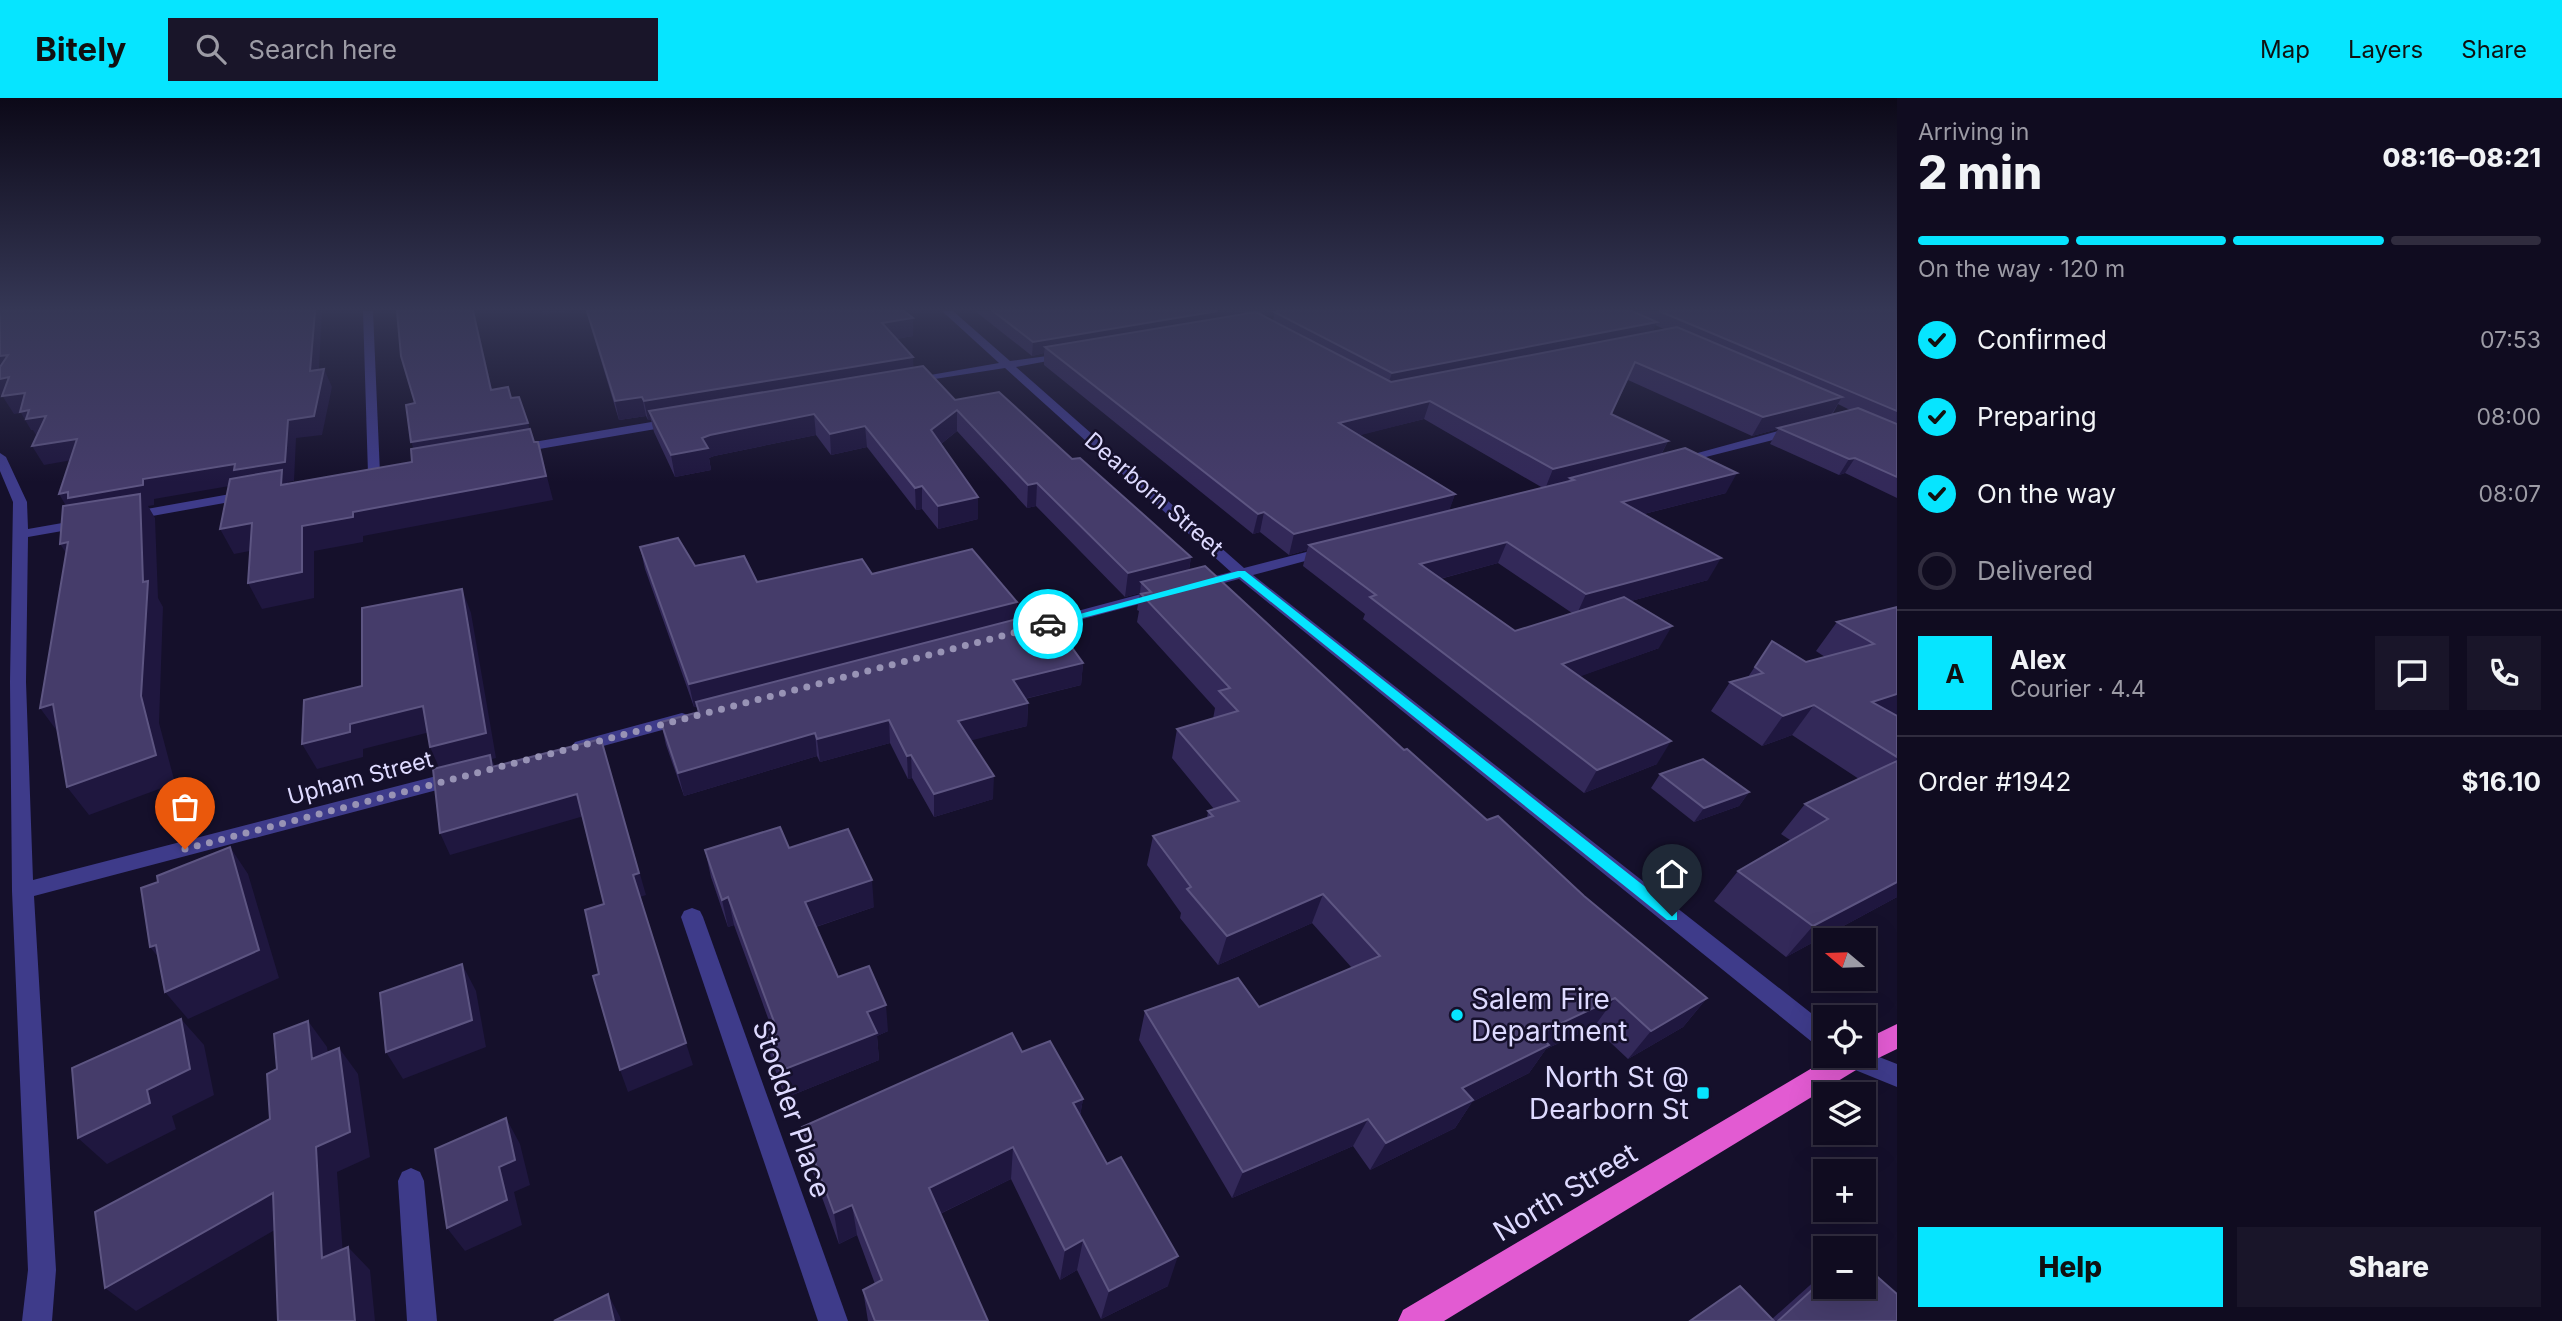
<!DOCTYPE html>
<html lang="en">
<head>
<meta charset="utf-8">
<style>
  body { margin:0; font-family:Inter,sans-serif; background:#191529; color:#f1f3f6; height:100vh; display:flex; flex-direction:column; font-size:26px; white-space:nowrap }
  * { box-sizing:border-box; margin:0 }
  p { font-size:23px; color:#9c9ba5 }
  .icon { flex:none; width:38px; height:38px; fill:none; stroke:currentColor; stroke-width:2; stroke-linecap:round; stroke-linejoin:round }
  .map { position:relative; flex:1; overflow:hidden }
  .panel { display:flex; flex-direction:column; background:#100c20; width:665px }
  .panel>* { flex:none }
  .needle { width:46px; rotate:289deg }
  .fabs { position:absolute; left:1813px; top:830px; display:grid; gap:14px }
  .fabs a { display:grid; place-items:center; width:63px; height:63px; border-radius:0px; background:#100c20; box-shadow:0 7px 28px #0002,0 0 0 2px #302c3e; font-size:35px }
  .pin { position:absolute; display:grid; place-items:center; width:60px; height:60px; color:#fff; margin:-72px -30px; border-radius:50% 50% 50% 0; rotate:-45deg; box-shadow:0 0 7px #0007 }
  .pin .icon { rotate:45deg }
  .courier { position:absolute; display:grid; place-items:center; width:70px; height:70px; margin:-35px; border:5px solid #06e5ff; border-radius:50%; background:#fff; color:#222; box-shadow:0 2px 9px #0007 }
  .summary em { font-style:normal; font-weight:800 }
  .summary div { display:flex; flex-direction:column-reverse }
  .summary { display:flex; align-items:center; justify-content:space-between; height:119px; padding:0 21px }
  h1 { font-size:46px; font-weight:800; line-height:52px }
  .bar { display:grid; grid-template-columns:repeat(4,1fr); gap:10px 7px; align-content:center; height:84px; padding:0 21px }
  .bar i { height:9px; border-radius:5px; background:#302c3e }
  .bar .current { background:#06e5ff }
  .bar p { grid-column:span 4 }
  .line { display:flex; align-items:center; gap:18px; padding:0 21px; border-top:2px solid #302c3e }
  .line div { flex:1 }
  .round { display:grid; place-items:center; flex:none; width:74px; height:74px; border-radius:0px; background:#191529 }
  ol { padding:0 21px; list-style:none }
  li { display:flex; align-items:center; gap:21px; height:77px }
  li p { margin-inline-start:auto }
  li .icon { padding:7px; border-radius:50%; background:#06e5ff; color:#111; stroke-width:4 }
  li:last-child { color:#9c9ba5 }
  li i { width:38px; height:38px; border:4px solid #302c3e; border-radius:50% }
  .action { display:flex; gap:14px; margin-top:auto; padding:14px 21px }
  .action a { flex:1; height:80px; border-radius:0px; background:#06e5ff; color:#111; font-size:28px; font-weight:800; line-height:80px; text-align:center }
  .action a+a { background:#191529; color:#f1f3f6 }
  header { display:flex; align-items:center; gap:42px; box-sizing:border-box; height:98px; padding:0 35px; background:#06e5ff; color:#111 }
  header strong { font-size:33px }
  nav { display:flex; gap:38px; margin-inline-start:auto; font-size:24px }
  .search { width:490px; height:63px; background:#191529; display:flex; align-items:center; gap:18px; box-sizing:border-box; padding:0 24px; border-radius:0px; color:#9c9ba5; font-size:26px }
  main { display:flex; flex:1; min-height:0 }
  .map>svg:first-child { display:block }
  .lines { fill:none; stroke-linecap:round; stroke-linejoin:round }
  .minor { fill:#3e3b8a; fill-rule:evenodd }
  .trunk { fill:#e25bd2; fill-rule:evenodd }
  .wall { fill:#332959; fill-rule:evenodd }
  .shaded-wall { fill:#1f173f }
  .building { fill:#453c6a; stroke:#5d5582; stroke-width:2 }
  .route { fill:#06e5ff }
  .done { stroke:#9893b5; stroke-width:7; stroke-dasharray:0 12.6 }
  .poi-dot { fill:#06e5ff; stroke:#15102b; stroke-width:2.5 }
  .labels { text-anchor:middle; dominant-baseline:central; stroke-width:5; stroke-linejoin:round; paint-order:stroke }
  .street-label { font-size:23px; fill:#dedaff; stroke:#15102b }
  .near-poi-label { font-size:28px; fill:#dedaff; stroke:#15102b; text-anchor:start }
  .near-street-label { font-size:28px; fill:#dedaff; stroke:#15102b }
</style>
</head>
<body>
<header>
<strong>Bitely</strong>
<div class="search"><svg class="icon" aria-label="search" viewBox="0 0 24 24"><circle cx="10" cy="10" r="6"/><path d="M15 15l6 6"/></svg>Search here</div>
<nav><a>Map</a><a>Layers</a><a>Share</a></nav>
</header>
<main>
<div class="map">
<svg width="1897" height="1223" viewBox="0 0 1897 1223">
  <rect width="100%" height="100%" fill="#15102b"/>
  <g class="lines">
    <g class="minor">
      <polygon points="363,213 373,213 380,376 374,380 368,376"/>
      <polygon points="942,213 953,213 1010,263 1069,255 1069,259 1016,269 1244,470 1326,449 1331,450 1331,456 1253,477 1825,926 1825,951 1817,948 1239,481 1197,492 1192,490 1189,487 1192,484 1231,474 1005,270 909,285 907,283 913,280 999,265"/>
      <polygon points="675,320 681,324 679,327 516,355 510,351 516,347"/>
      <polygon points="1797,328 1801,329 1801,335 1678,366 1672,362"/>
      <polygon points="0,355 6,359 27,404 28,431 85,421 92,425 85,429 28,439 26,584 33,782 456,673 463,675 465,680 463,685 456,687 34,798 56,1172 52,1223 22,1223 28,1172 12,793 10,584 13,404 0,373"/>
      <polygon points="247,393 254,397 252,400 130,422 123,418 130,414"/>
      <polygon points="1160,491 1165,493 1168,496 1165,499 1031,535 1023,530 1025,527"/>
      <polygon points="682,615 688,617 691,621 688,625 581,654 572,648 575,644"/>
      <polygon points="692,810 700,813 703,819 848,1223 818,1223 681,819 684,813"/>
      <polygon points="1864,953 1897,966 1897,989 1838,965 1835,957 1864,957"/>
      <polygon points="411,1070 420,1074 424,1083 437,1223 407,1223 398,1083 402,1074"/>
    </g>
    <polygon class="trunk" points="1897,926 1897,951 1866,966 1444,1223 1398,1223 1403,1212 1834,957 1864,957 1864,942"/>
  </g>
  <g class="wall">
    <polygon points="586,213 913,220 913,238 896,241 913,269 955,302 1072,361 1191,459 1189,472 1487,722 1584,798 1707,900 1683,929 1628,961 1594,929 1546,951 1529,975 1472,1004 1455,1030 1370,1072 1353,1048 1232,1100 1139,942 1145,913 1259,909 1352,870 1312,825 1218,867 1180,820 1181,815 1147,767 1153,738 1207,720 1208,713 1214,711 1172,660 1177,631 1213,621 1215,610 1137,524 1139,513 1137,512 1140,495 1125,499 1036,408 1027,410 957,333 941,346 978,421 938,431 922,411 916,412 867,349 831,357 816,337 714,358 709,360 711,372 675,379 654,334 651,322 648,322 646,318 619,322"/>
    <path d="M 975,213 L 1897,213 L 1897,400 L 1845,375 L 1839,377 L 1770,346 L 1778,331 L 1752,338 L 1628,282 L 1611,316 L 1668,343 L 1661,357 L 1726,395 L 1644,416 L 1708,482 L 1631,503 L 1659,550 L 1580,578 L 1657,666 L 1584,695 L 1363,521 L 1365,516 L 1303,468 L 1307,452 L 1289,457 L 1260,434 L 1253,436 L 1044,267 L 1044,255 L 1032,258 ZM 1239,213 L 1247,216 L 1238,217 ZM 1274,217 L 1273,223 L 1264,218 ZM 1655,227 L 1664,231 L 1653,233 ZM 1838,306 L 1850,312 L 1832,317 ZM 1424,321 L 1543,390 L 1449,412 L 1455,396 L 1359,337 ZM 1498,465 L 1572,515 L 1515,533 L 1440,481 Z"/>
    <polygon points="640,449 695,468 757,484 872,476 1017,504 1017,522 1036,526 1083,565 1081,587 1025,601 1028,605 1027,628 970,642 993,701 934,719 912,680 908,681 890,645 820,664 817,658 684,698 666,647 661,624 698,614 697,609 694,609 645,471"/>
    <polygon points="1897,509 1897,799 1786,859 1714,803 1738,773 1790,742 1781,736 1805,706 1859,681 1792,637 1762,648 1711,613 1730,584 1748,579 1772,543 1806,564 1825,559 1816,553 1837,524"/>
    <polygon points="1660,676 1749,694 1739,708 1694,724 1651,690"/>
    <polygon points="789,750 874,809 816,829 838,879 888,933 877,938 879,962 785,1000 771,960 765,933 772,931 734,827 728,829 711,779 705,752"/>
    <polygon points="1022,954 1083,1001 1080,1018 1168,1188 1101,1221 1077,1172 1060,1182 1011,1081 940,1116 988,1223 868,1223 863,1192 875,1186 857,1137 839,1146 808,1061 802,1029"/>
    <polygon points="1825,1174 1825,1188 1897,1223 1690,1223 1772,1221 1818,1180"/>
  </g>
  <g class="shaded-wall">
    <polygon points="315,213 322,213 318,291 310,273"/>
    <polygon points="473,213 474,213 496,309 491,292"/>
    <polygon points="543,213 570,213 543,217"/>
    <polygon points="1218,213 1239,213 1237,223 1045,249 1044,255 1032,258 1033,244"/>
    <polygon points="1261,213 1309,213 1274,214 1274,217 1260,219"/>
    <polygon points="913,220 913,238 883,243 882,225"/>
    <polygon points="1657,224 1651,238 1387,289 1392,275"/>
    <polygon points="8,257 0,276 0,258"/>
    <polygon points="913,259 914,277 649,313 651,322 648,322 644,303"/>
    <polygon points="324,271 332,289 322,337 296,340 294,383 288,384 293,396 241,386 154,401 154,407 148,408 155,420 158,500 163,509 159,625 175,685 89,717 67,689 71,416 59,396 235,366 288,322"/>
    <polygon points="9,279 25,295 46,318 38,340 33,332 31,332 21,315 14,316 3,299 2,300 0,297 0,281"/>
    <polygon points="642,299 646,318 619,322 615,303"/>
    <polygon points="1842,299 1831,317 1752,338 1763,319"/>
    <polygon points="1430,303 1424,321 1334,344 1339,325"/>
    <polygon points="957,312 957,333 932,353 931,332"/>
    <polygon points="814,316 816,337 714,358 709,360 711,372 675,379 671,357 702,340 710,337"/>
    <polygon points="528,325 533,342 418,362 411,344"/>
    <polygon points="865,328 867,349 831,357 830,336"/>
    <polygon points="77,341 89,359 44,367 32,348"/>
    <polygon points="1668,343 1658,362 1574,382 1570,380 1567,385 1545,391 1553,371"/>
    <polygon points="538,344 553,402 363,438 363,444 314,453 314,500 262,511 248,485 302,428 353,414"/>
    <polygon points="1855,360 1845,375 1839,377 1849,361"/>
    <polygon points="1737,375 1726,395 1612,424 1622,404"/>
    <polygon points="1037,385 1036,408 1027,410 1028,387"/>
    <polygon points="922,388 922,411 916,412 915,390"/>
    <polygon points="1455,396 1448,416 1309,447 1307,452 1289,457 1294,436"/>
    <polygon points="978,399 978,421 938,431 938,408"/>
    <polygon points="1264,414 1260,434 1253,436 1258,416"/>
    <polygon points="252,425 265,450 234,456 220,431"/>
    <polygon points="68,444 77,471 60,446"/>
    <polygon points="1507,444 1498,465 1413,488 1420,466"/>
    <polygon points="1191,459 1187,483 1141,484 1140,495 1125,499 1128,475"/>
    <polygon points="1721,460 1708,482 1576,518 1586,496"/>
    <polygon points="462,491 471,515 496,660 492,661 499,679 441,674 430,649"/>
    <polygon points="1017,504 1016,527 696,604 697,609 694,609 689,586"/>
    <polygon points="1672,528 1659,550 1551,589 1562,566"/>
    <polygon points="1083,565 1081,587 1011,604 1013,582"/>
    <polygon points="1897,581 1897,617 1895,620 1872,604"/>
    <polygon points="1028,605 1027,628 958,646 958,623"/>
    <polygon points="53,606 60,637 40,610"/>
    <polygon points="1814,607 1792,637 1762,648 1783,618"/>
    <polygon points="423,608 434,633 363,651 363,659 317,671 302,646 350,626"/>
    <polygon points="889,622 890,645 820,664 817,641"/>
    <polygon points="815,635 817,658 684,698 678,675"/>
    <polygon points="601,641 646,797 640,799 633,777"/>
    <polygon points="1671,643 1657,666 1584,695 1597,672"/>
    <polygon points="911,657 912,680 908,681 907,658"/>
    <polygon points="994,678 993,701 934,719 934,696"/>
    <polygon points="1749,694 1739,708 1694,724 1704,710"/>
    <polygon points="577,696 584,718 450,757 440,735"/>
    <polygon points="230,749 248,776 279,880 188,921 165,894"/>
    <polygon points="872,782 874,809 809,831 805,804"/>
    <polygon points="1897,784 1897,799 1786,859 1813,828"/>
    <polygon points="1323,796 1312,825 1218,867 1227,838"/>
    <polygon points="728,799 734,827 728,829 722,802"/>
    <polygon points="156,847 173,877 150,849"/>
    <polygon points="462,866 476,893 486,949 403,981 386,954"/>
    <polygon points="1615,900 1594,929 1546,951 1529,975 1472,1004 1455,1030 1370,1072 1386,1045 1538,936"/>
    <polygon points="1707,900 1683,929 1628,961 1651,933"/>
    <polygon points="886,907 888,933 877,938 879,962 785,1000 780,973 867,914"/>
    <polygon points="181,921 204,947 214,997 172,1018 176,1031 107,1066 78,1040 147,992"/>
    <polygon points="308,923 327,949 332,987 312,961"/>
    <polygon points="686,945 693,967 628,994 620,972"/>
    <polygon points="339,950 358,976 370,1059 337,1074 345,1184 322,1160 316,1049"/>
    <polygon points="1083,1001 1077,1034 1073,1005"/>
    <polygon points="506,1020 520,1046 530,1087 514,1094 522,1127 465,1153 447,1130 499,1069"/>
    <polygon points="1368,1021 1353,1048 1232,1100 1243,1074"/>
    <polygon points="1013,1049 1011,1081 929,1121 929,1090"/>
    <polygon points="273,1095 297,1119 136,1213 105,1190"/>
    <polygon points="852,1107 857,1137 839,1146 834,1115"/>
    <polygon points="1083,1142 1077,1172 1060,1182 1065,1152"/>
    <polygon points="348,1149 370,1172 375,1223 355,1223"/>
    <polygon points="1178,1158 1168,1188 1101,1221 1109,1193"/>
    <polygon points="608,1196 620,1219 621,1223 614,1223"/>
  </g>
  <g class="building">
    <polygon points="0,213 315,213 310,273 324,271 314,318 288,322 285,364 234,372 235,366 143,381 143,387 68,400 68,394 59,396 77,341 32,348 46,318 26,321 29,312 20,314 25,295 2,298 9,279 0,281 0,269 8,257 0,258"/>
    <polygon points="397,213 473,213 491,292 508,289 511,300 519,299 528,325 411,344 406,307 415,305 401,258"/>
    <polygon points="587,213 904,213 913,220 882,225 913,259 644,303 642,299 615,303"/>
    <polygon points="993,213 1218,213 1033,244"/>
    <polygon points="1279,213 1632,213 1657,224 1392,275 1274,214"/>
    <polygon points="1659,213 1897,213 1897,313"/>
    <polygon points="1256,214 1391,284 1677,229 1842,299 1763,319 1635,264 1611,316 1668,343 1553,371 1430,303 1339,325 1455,396 1294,436 1264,414 1258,416 1045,249"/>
    <polygon points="923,268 955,302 999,294 1072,361 1080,360 1191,459 1128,475 1037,385 1028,387 957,312 931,332 978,399 938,408 922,388 915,390 865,328 830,336 814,316 710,337 702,340 708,350 671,357 649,313"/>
    <polygon points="1858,310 1897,326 1897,379 1855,360 1849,361 1778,330"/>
    <polygon points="530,331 534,344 538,344 546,378 353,414 353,419 302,428 302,474 248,485 252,425 220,431 230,381 282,372 281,387 412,364 411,351"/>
    <polygon points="1685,350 1737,375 1622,404 1721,460 1586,496 1507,444 1420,466 1515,533 1624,499 1672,528 1562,566 1671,643 1597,672 1370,499 1376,497 1309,447 1574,382 1570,380"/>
    <polygon points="140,396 143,484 148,483 141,598 156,657 67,689 53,606 40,610 68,444 60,446 63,408"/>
    <polygon points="678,440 695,468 744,458 757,484 862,461 872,476 972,451 1017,504 689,586 640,449"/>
    <polygon points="1205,468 1404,652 1407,651 1487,722 1498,718 1584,798 1707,900 1651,933 1615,900 1538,936 1549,947 1462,990 1473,1002 1386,1045 1368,1021 1243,1074 1145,913 1238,880 1259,909 1380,858 1323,796 1227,838 1187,791 1191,789 1153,738 1213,718 1208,713 1239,703 1177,631 1238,613 1219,593 1230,590 1141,496 1151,494 1141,484"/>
    <polygon points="462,491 486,635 430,649 423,608 350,626 350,634 302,646 304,602 362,588 362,510"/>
    <polygon points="1897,509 1897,596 1872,604 1897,618 1897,659 1814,607 1783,618 1730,584 1763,575 1755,569 1772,543 1806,564 1874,546 1837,524"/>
    <polygon points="1029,518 1036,526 1052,522 1083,565 1013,582 1028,605 958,623 994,678 934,696 911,657 907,658 889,622 817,641 815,635 678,675 661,624 699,614 696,604"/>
    <polygon points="601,641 639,775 633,777 686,945 620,972 593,878 599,876 585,812 604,806 577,696 440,735 433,671 490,657 492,669"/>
    <polygon points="1703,661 1749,694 1704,710 1660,676"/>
    <polygon points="1897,663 1897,784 1813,828 1738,773 1828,721 1805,706"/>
    <polygon points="780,729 789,750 848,731 872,782 805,804 838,879 869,868 886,907 867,914 877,935 780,973 765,933 776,929 728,799 722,802 705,752"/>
    <polygon points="230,749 259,852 165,894 156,847 150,849 141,790 158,784 157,778"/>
    <polygon points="462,866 472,922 386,954 380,895"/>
    <polygon points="181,921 190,971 147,992 150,1005 78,1040 72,970"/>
    <polygon points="308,923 312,961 339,950 350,1034 316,1049 322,1160 348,1149 355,1223 278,1223 273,1095 105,1190 95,1114 270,1021 267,976 277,971 274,936"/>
    <polygon points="1012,935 1022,954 1050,943 1083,1001 1073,1005 1107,1066 1121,1059 1178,1158 1109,1193 1083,1142 1065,1152 1013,1049 929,1090 988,1223 875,1223 863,1192 882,1182 852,1107 834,1115 802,1029"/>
    <polygon points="506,1020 515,1062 499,1069 507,1102 447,1130 435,1051"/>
    <polygon points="1864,1167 1897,1196 1897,1223 1778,1223 1825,1180 1825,1188 1864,1188"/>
    <polygon points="1740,1188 1774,1223 1690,1223"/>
    <polygon points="608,1196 614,1223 554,1223"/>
  </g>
  <linearGradient id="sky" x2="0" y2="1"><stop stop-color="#0c0918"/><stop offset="0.55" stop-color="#353755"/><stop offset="1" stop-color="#353755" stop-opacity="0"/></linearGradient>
  <rect width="1897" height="384" fill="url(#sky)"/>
  <polygon class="route" points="1238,473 1245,473 1677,814 1677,822 1667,822 1240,479 1048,529 1043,526"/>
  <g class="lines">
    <polyline class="done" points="185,751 1048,526"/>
  </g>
  <g class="poi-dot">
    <circle cx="1457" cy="917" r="7"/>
    <rect x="1696" y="988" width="14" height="14" rx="3.5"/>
  </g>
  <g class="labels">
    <g class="street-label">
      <text transform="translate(1154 396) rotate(41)">Dearborn Street</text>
      <text transform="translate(360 680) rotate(-15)">Upham Street</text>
    </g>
    <g class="near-poi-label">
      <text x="1471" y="901">Salem Fire<tspan x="1471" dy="32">Department</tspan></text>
      <text x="1689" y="979" text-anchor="end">North St @<tspan x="1689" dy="32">Dearborn St</tspan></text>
    </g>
    <g class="near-street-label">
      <text transform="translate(792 1011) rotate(71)">Stodder Place</text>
      <text transform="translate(1565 1094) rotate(-31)">North Street</text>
    </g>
  </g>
</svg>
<div class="fabs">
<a><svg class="needle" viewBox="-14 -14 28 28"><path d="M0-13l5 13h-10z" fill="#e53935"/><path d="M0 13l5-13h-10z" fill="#9c9ba5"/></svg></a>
<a><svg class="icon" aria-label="locate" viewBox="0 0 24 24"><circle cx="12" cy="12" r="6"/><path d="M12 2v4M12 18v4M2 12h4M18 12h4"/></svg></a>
<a><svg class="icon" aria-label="layers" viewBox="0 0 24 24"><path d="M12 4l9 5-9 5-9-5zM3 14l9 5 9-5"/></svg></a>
<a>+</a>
<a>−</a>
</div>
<div class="pin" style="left:185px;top:751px;background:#ea580c"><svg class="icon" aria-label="bag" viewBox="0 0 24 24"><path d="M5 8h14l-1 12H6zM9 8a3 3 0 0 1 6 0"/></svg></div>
<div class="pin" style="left:1672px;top:818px;background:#1f2937"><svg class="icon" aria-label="home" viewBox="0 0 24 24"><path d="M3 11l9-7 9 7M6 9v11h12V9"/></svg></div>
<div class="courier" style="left:1048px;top:526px"><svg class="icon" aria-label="car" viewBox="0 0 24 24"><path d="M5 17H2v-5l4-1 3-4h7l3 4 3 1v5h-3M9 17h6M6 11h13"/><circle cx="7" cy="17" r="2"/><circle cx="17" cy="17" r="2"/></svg></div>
</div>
<section class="panel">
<div class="summary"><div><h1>2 min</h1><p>Arriving in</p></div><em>08:16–08:21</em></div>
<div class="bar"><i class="current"></i><i class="current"></i><i class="current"></i><i></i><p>On the way · 120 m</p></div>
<ol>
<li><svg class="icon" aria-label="check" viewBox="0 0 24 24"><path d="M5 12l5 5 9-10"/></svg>Confirmed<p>07:53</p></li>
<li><svg class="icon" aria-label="check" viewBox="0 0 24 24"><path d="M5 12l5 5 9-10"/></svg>Preparing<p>08:00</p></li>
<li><svg class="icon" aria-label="check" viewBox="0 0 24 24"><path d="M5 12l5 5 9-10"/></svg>On the way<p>08:07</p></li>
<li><i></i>Delivered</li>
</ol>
<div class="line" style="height:126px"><b class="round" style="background:#06e5ff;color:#111">A</b><div><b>Alex</b><p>Courier · 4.4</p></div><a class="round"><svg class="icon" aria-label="chat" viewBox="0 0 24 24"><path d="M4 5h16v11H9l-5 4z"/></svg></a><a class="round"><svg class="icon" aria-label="phone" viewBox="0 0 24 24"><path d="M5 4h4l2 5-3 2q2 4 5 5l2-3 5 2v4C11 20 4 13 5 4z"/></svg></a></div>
<div class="line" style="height:91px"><div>Order #1942</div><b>$16.10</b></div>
<div class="action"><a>Help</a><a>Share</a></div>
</section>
</main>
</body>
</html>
